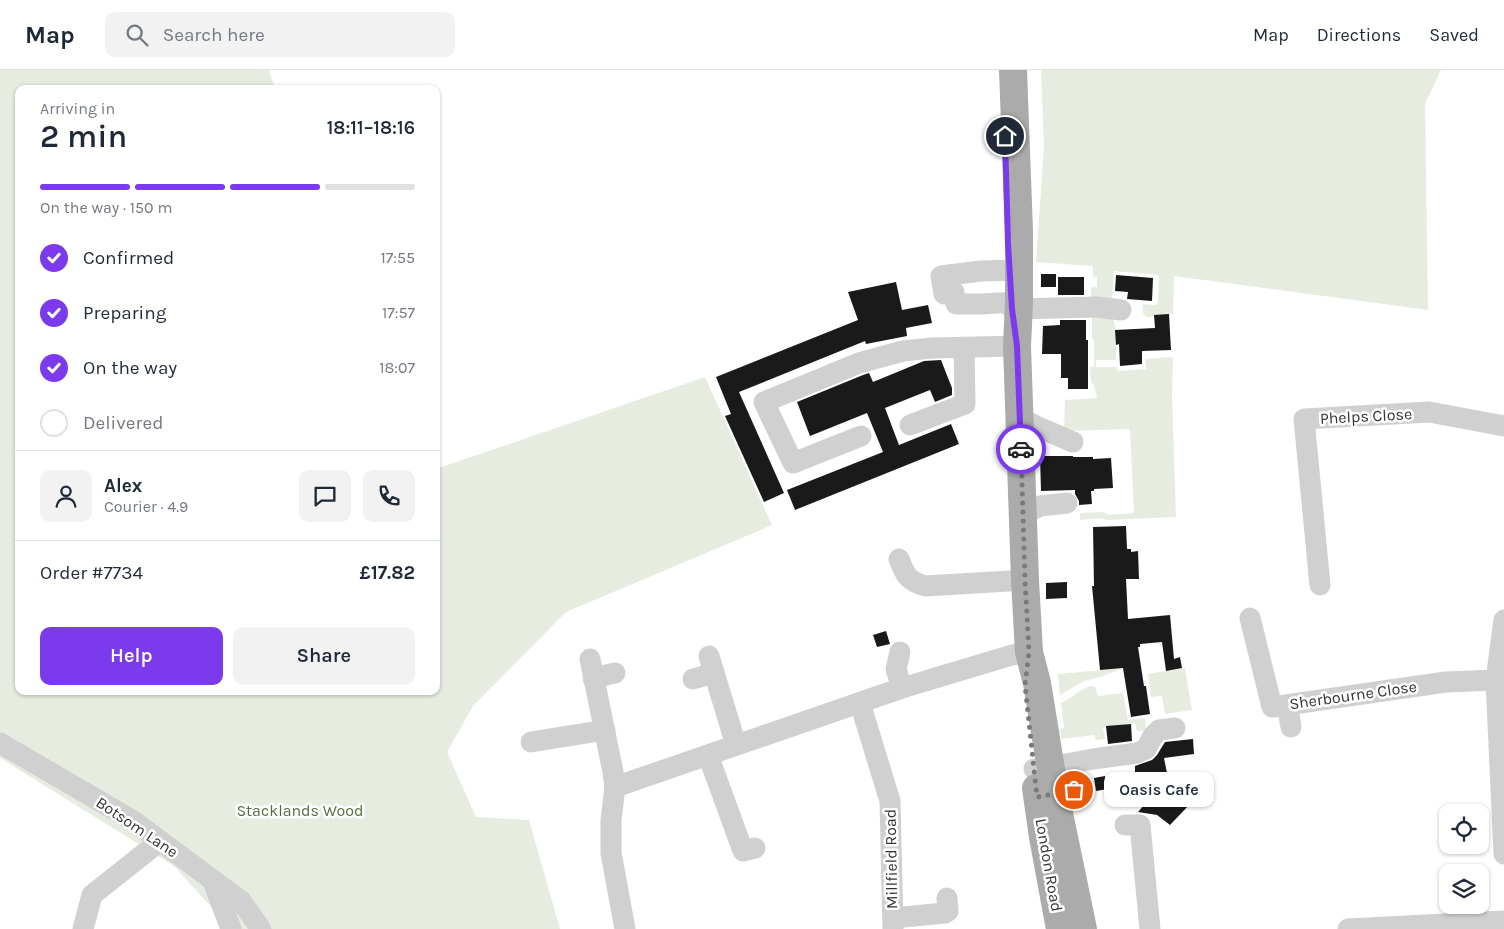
<!DOCTYPE html>
<html lang="en">
<head>
<meta charset="utf-8">
<style>
  body { margin:0; font-family:Karla,sans-serif; background:#f2f2f3; color:#1f2937; height:100vh; display:flex; flex-direction:column; font-size:19px; white-space:nowrap }
  * { box-sizing:border-box; margin:0 }
  p { font-size:16px; color:#747a83 }
  .icon { flex:none; width:28px; height:28px; fill:none; stroke:currentColor; stroke-width:2; stroke-linecap:round; stroke-linejoin:round }
  .map { position:relative; flex:1; overflow:hidden }
  .details { position:absolute; left:15px; top:15px; width:425px; height:610px; display:flex; flex-direction:column; background:#fff; border-radius:10px; box-shadow:0 1px 4px #0004 }
  .details>* { flex:none }
  .tools { position:absolute; left:1439px; top:734px; display:grid; gap:10px }
  .tools a { display:grid; place-items:center; width:50px; height:50px; border-radius:10px; background:#fff; box-shadow:0 1px 4px #0004; font-size:25px }
  .pin { position:absolute; display:grid; place-items:center; width:42px; height:42px; color:#fff; margin:-21px; border:2px solid #fff; border-radius:50%; box-shadow:0 1px 5px #0007 }
  .courier { position:absolute; display:grid; place-items:center; width:50px; height:50px; margin:-25px; border:4px solid #7c3aed; border-radius:50%; background:#fff; color:#222; box-shadow:0 1px 6px #0007 }
  .bubble { position:absolute; height:35px; border-radius:10px; background:#fff; box-shadow:0 1px 4px #0004; font-size:16px; font-weight:600; line-height:35px; text-align:center }
  .summary em { font-style:normal; font-weight:600 }
  .summary div { display:flex; flex-direction:column-reverse }
  .summary { display:flex; align-items:center; justify-content:space-between; height:85px; padding:0 25px }
  h1 { font-size:32px; font-weight:600; line-height:38px }
  .bar { display:grid; grid-template-columns:repeat(4,1fr); gap:8px 5px; align-content:center; height:60px; padding:0 25px }
  .bar i { height:6px; border-radius:4px; background:#e0e1e3 }
  .bar .current { background:#7c3aed }
  .bar p { grid-column:span 4 }
  .line { display:flex; align-items:center; gap:12px; padding:0 25px; border-top:1px solid #e0e1e3 }
  .line div { flex:1 }
  .round { display:grid; place-items:center; flex:none; width:52px; height:52px; border-radius:10px; background:#f2f2f3 }
  ol { padding:0 25px; list-style:none }
  li { display:flex; align-items:center; gap:15px; height:55px }
  li p { margin-inline-start:auto }
  li .icon { padding:5px; border-radius:50%; background:#7c3aed; color:#fff; stroke-width:4 }
  li:last-child { color:#747a83 }
  li i { width:28px; height:28px; border:2px solid #e0e1e3; border-radius:50% }
  .button { display:flex; gap:10px; margin-top:auto; padding:10px 25px }
  .button a { flex:1; height:58px; border-radius:10px; background:#7c3aed; color:#fff; font-size:20px; font-weight:600; line-height:58px; text-align:center }
  .button a+a { background:#f2f2f3; color:#1f2937 }
  header { display:flex; align-items:center; gap:30px; box-sizing:border-box; height:70px; padding:0 25px; background:#fff; border-bottom:1px solid #e0e1e3 }
  header strong { font-size:24px }
  nav { display:flex; gap:28px; margin-inline-start:auto; font-size:18px }
  .search { width:350px; height:45px; background:#f2f2f3; display:flex; align-items:center; gap:12px; box-sizing:border-box; padding:0 18px; border-radius:10px; color:#747a83; font-size:19px }
  .map>svg:first-child { display:block }
  .green { fill:#e6ecdf }
  .building { fill:#1a1a1a }
  .lines { fill:none; stroke-linecap:round; stroke-linejoin:round }
  .minor { stroke:#d0d0d0; stroke-width:21 }
  .major { stroke:#ababab; stroke-width:28 }
  .done { stroke:#7a7a7a; stroke-width:5; stroke-dasharray:0 9 }
  .route { stroke:#7c3aed; stroke-width:6 }
  .labels { text-anchor:middle; dominant-baseline:central; stroke-width:5; stroke-linejoin:round; paint-order:stroke }
  .street-label { font-size:16px; fill:#333; stroke:#fff }
  .park-label { font-size:16px; fill:#56703f; stroke:#fff }
</style>
</head>
<body>
<header>
<strong>Map</strong>
<div class="search"><svg class="icon" aria-label="search" viewBox="0 0 24 24"><circle cx="10" cy="10" r="6"/><path d="M15 15l6 6"/></svg>Search here</div>
<nav><a>Map</a><a>Directions</a><a>Saved</a></nav>
</header>
<div class="map">
<svg width="1504" height="859" viewBox="0 0 1504 859">
  <rect width="100%" height="100%" fill="#fff"/>
  <g class="green">
    <polygon points="2,0 269,0 275,19 19,19 19,621 436,621 436,399 705,307 772,455 566,542 473,636 447,682 476,747 529,750 560,859 231,859 174,796 0,688 0,1"/>
    <polygon points="1041,0 1441,0 1425,34 1428,240 1174,206 1173,244 1147,247 1143,243 1143,234 1156,235 1158,233 1159,205 1114,201 1112,232 1091,229 1091,217 1097,217 1097,207 1093,207 1093,196 1036,192 1044,76"/>
    <path d="M 1092,243 L 1112,248 C 1118,256 1116,279 1116,290 L 1096,290 L 1096,297 L 1117,297 L 1117,301 L 1146,299 L 1145,289 L 1173,287 L 1172,326 L 1176,447 L 1107,450 L 1102,448 L 1080,450 L 1080,443 L 1104,442 L 1108,445 L 1134,443 L 1130,359 L 1064,361 L 1065,330 L 1097,328 L 1094,315 L 1091,312 L 1090,297 L 1094,297 L 1094,269 L 1092,268 Z"/>
    <polygon points="1123,598 1100,607 1084,611 1060,625 1058,604"/>
    <polygon points="1185,598 1192,640 1165,644 1162,626 1151,627 1148,604"/>
    <path d="M 1090,616 L 1095,617 L 1098,626 L 1123,623 L 1128,650 L 1145,648 L 1146,660 L 1137,661 L 1135,653 L 1103,657 L 1105,669 L 1096,670 L 1094,665 L 1061,669 L 1060,659 L 1064,658 L 1061,633 C 1072,628 1079,620 1090,616 Z"/>
  </g>
  <g class="building">
    <rect x="1041" y="204" width="15" height="13"/>
    <polygon points="1116,205 1153,208 1152,231 1127,229 1128,222 1115,221"/>
    <rect x="1058" y="207" width="26" height="18"/>
    <polygon points="896,212 902,240 928,235 932,253 906,258 907,266 866,274 865,271 739,322 784,423 764,432 725,346 731,344 716,307 858,250 848,222"/>
    <polygon points="1169,244 1171,280 1142,281 1142,294 1120,296 1119,274 1116,275 1115,260 1155,258 1154,245"/>
    <polygon points="1060,250 1086,250 1086,270 1088,270 1088,319 1068,319 1068,308 1061,308 1061,284 1042,284 1043,256 1060,255"/>
    <polygon points="941,290 952,318 952,325 935,332 930,320 885,338 899,375 951,354 959,374 795,440 787,420 883,382 867,343 810,366 797,332 863,305 869,303 873,312 924,291"/>
    <polygon points="1040,386 1073,386 1073,387 1093,387 1093,389 1111,388 1113,418 1094,419 1094,421 1091,421 1092,434 1079,435 1079,431 1075,424 1075,420 1041,421"/>
    <polygon points="1126,456 1127,479 1131,479 1131,482 1138,481 1139,509 1126,509 1128,549 1170,545 1174,589 1180,587 1182,598 1166,601 1162,572 1140,574 1140,577 1138,577 1144,616 1146,616 1150,644 1131,647 1123,598 1100,600 1092,516 1094,516 1093,457"/>
    <polygon points="1067,512 1067,528 1046,529 1046,513"/>
    <polygon points="886,561 890,574 877,577 873,565"/>
    <polygon points="1131,654 1132,671 1108,674 1106,656"/>
    <polygon points="1193,669 1194,684 1164,688 1168,708 1113,718 1111,708 1135,703 1135,696 1152,690 1157,685 1165,672"/>
    <polygon points="1105,706 1108,719 1096,721 1094,708"/>
    <polygon points="1163,713 1190,734 1170,755 1157,745 1138,742"/>
  </g>
  <g class="lines">
    <g class="minor">
      <polyline points="1019,232 981,234 956,234 954,222 944,224 941,206 981,201 1020,200"/>
      <polyline points="1012,239 1097,237 1121,240"/>
      <polyline points="1019,347 1038,357 1073,372"/>
      <polyline points="910,355 965,334 964,278"/>
      <polyline points="861,366 793,393 764,332 859,293 903,281 932,278 1017,276"/>
      <polyline points="1023,445 1040,436 1067,433"/>
      <path d="M 899,489 C 905,505 908,511 925,516 L 1025,510"/>
      <polyline points="1320,515 1304,349 1429,342 1504,356"/>
      <polyline points="1250,548 1272,637 1446,612 1496,610"/>
      <polyline points="1504,550 1496,610 1504,784"/>
      <polyline points="900,582 896,599 902,618"/>
      <polyline points="709,586 736,675"/>
      <polyline points="590,589 613,702 615,717 611,750 611,783 625,859"/>
      <polyline points="593,608 615,603"/>
      <polyline points="693,609 714,603"/>
      <polyline points="860,633 890,731 893,859"/>
      <polyline points="1287,635 1291,657"/>
      <polyline points="531,672 605,660"/>
      <polyline points="0,673 132,750 241,831 261,859"/>
      <polyline points="708,685 743,781 755,778"/>
      <polyline points="1034,699 1050,697 1093,689 1137,683 1146,679 1153,666 1159,660 1175,658"/>
      <polyline points="615,717 902,618 1012,585 1029,582"/>
      <polyline points="1040,726 1074,720"/>
      <polyline points="1125,755 1140,755 1150,859"/>
      <polyline points="213,811 231,859"/>
      <polyline points="893,848 945,843 948,841 947,828"/>
      <polyline points="83,859 92,825 160,771"/>
      <polyline points="1348,859 1504,851"/>
    </g>
    <g class="major">
      <polyline points="1013,0 1019,161 1019,232 1017,276 1025,510 1029,582 1037,613 1055,724 1083,859"/>
      <polyline points="1036,718 1043,767 1060,859"/>
    </g>
  </g>
  <g class="lines">
    <polyline class="done" points="1021,379 1025,510 1029,582 1025,615 1037,727 1074,720"/>
    <polyline class="route" points="1005,66 1008,173 1012,239 1017,276 1021,379"/>
  </g>
  <g class="labels">
    <g class="street-label">
      <text transform="translate(1366 346) rotate(-3)">Phelps Close</text>
      <text transform="translate(1353 625) rotate(-8)">Sherbourne Close</text>
      <text transform="translate(137 757) rotate(34)">Botsom Lane</text>
      <text transform="translate(891 789) rotate(-91)">Millfield Road</text>
      <text transform="translate(1049 795) rotate(80)">London Road</text>
    </g>
    <g class="park-label">
      <text x="300" y="740">Stacklands Wood</text>
    </g>
  </g>
</svg>
<div class="tools">
<a><svg class="icon" aria-label="locate" viewBox="0 0 24 24"><circle cx="12" cy="12" r="6"/><path d="M12 2v4M12 18v4M2 12h4M18 12h4"/></svg></a>
<a><svg class="icon" aria-label="layers" viewBox="0 0 24 24"><path d="M12 4l9 5-9 5-9-5zM3 14l9 5 9-5"/></svg></a>
</div>
<div class="pin" style="left:1074px;top:720px;background:#ea580c"><svg class="icon" aria-label="bag" viewBox="0 0 24 24"><path d="M5 8h14l-1 12H6zM9 8a3 3 0 0 1 6 0"/></svg></div>
<div class="pin" style="left:1005px;top:66px;background:#1f2937"><svg class="icon" aria-label="home" viewBox="0 0 24 24"><path d="M3 11l9-7 9 7M6 9v11h12V9"/></svg></div>
<div class="courier" style="left:1021px;top:379px"><svg class="icon" aria-label="car" viewBox="0 0 24 24"><path d="M5 17H2v-5l4-1 3-4h7l3 4 3 1v5h-3M9 17h6M6 11h13"/><circle cx="7" cy="17" r="2"/><circle cx="17" cy="17" r="2"/></svg></div>
<div class="bubble" style="left:1104px;top:702px;width:110px">Oasis Cafe</div>
<section class="details">
<div class="summary"><div><h1>2 min</h1><p>Arriving in</p></div><em>18:11–18:16</em></div>
<div class="bar"><i class="current"></i><i class="current"></i><i class="current"></i><i></i><p>On the way · 150 m</p></div>
<ol>
<li><svg class="icon" aria-label="check" viewBox="0 0 24 24"><path d="M5 12l5 5 9-10"/></svg>Confirmed<p>17:55</p></li>
<li><svg class="icon" aria-label="check" viewBox="0 0 24 24"><path d="M5 12l5 5 9-10"/></svg>Preparing<p>17:57</p></li>
<li><svg class="icon" aria-label="check" viewBox="0 0 24 24"><path d="M5 12l5 5 9-10"/></svg>On the way<p>18:07</p></li>
<li><i></i>Delivered</li>
</ol>
<div class="line" style="height:90px"><a class="round"><svg class="icon" aria-label="person" viewBox="0 0 24 24"><circle cx="12" cy="8" r="4"/><path d="M4 21q1-7 8-7t8 7"/></svg></a><div><b>Alex</b><p>Courier · 4.9</p></div><a class="round"><svg class="icon" aria-label="chat" viewBox="0 0 24 24"><path d="M4 5h16v11H9l-5 4z"/></svg></a><a class="round"><svg class="icon" aria-label="phone" viewBox="0 0 24 24"><path d="M5 4h4l2 5-3 2q2 4 5 5l2-3 5 2v4C11 20 4 13 5 4z"/></svg></a></div>
<div class="line" style="height:65px"><div>Order #7734</div><b>£17.82</b></div>
<div class="button"><a>Help</a><a>Share</a></div>
</section>
</div>
</body>
</html>
